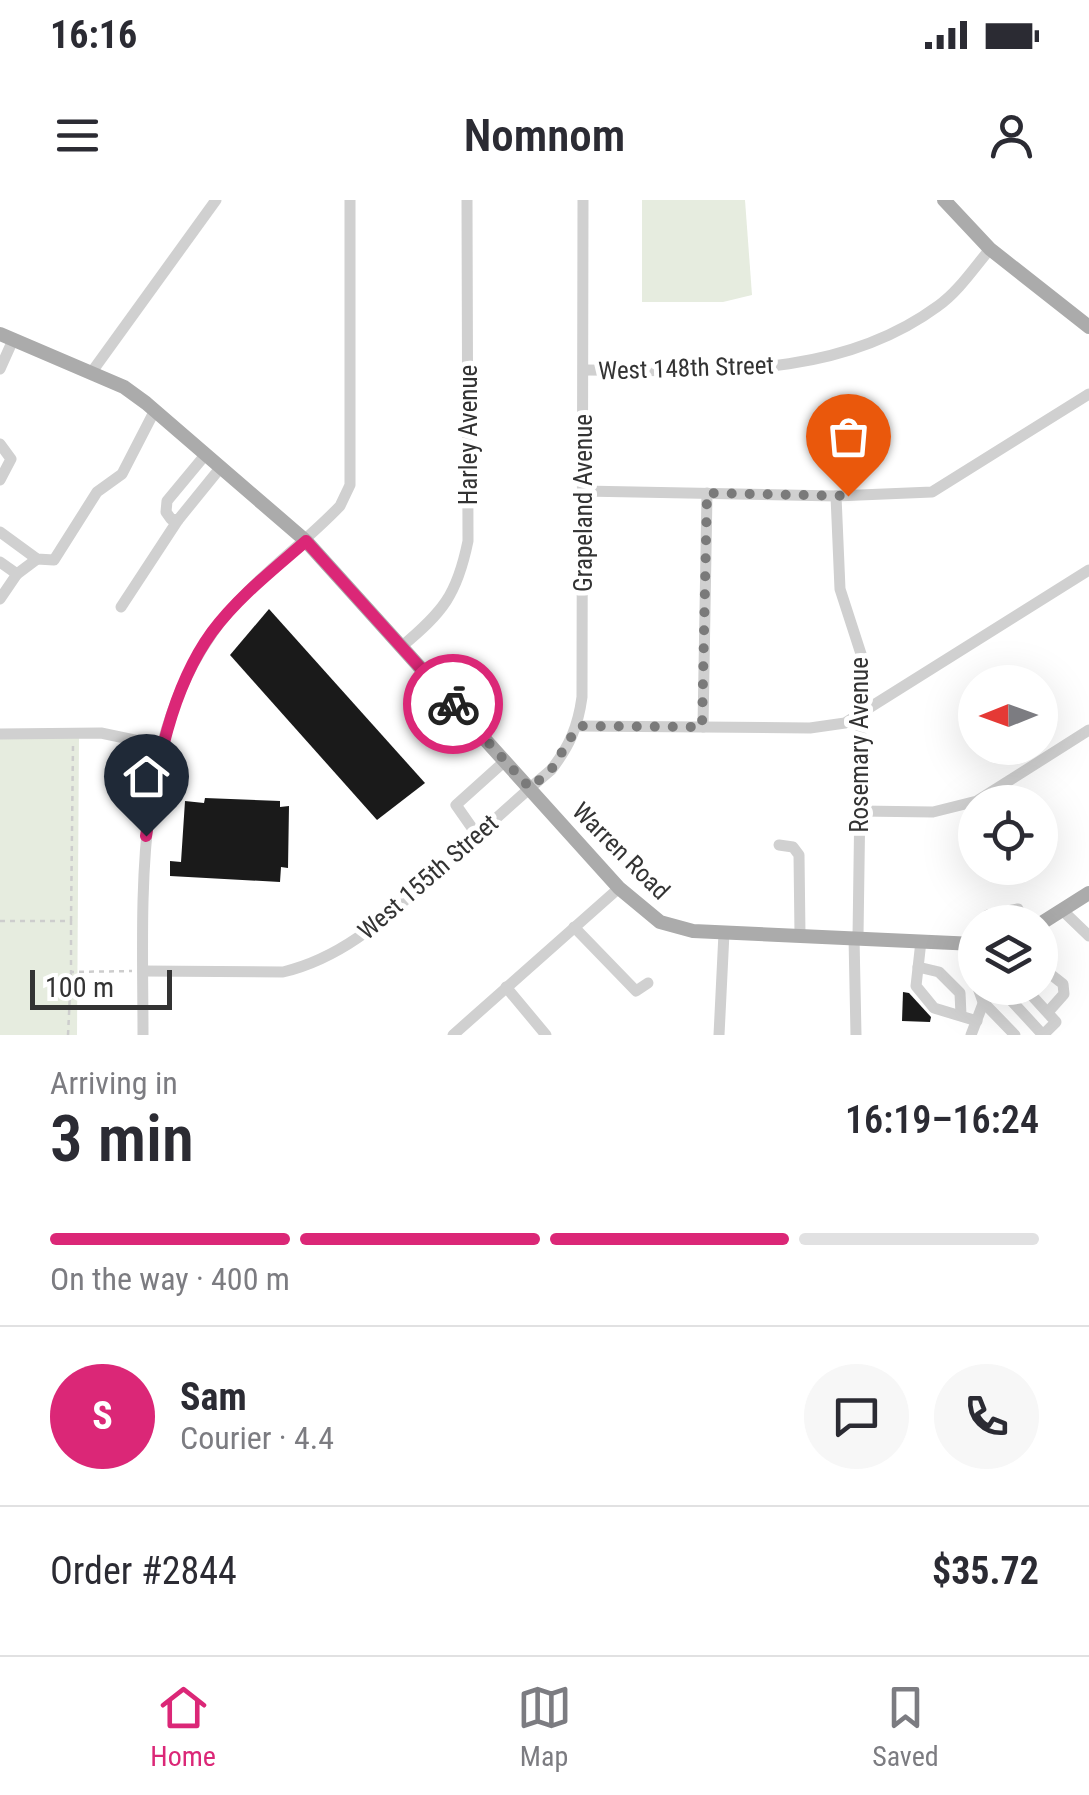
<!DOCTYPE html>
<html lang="en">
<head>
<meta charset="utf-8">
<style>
  body { margin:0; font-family:"Roboto Condensed",sans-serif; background:#f7f7f7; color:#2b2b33; height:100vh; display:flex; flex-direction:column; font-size:38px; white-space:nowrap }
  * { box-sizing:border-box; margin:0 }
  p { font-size:32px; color:#7c7c81 }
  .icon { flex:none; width:55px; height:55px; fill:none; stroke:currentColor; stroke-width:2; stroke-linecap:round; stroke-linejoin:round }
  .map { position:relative; height:835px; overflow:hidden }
  .panel { display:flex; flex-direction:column; background:#fff; flex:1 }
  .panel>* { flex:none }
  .needle { width:65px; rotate:269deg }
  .controls { position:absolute; left:958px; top:465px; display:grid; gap:20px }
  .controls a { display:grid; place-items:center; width:100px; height:100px; border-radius:50%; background:#fff; box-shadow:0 10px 40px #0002; font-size:50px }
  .scale { position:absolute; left:30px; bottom:25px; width:142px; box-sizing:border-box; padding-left:10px; border:5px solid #333; border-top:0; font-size:28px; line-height:35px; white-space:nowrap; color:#333; -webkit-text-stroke:8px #fff; paint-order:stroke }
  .pin { position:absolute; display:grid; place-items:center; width:85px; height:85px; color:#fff; margin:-102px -42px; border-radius:50% 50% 50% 0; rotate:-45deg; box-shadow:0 0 10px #0007 }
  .pin .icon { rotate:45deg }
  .courier { position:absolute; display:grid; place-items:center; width:100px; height:100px; margin:-50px; border:8px solid #db2777; border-radius:50%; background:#fff; color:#222; box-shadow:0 2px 12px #0007 }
  .overview em { font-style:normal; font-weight:600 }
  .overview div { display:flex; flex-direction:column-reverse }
  .overview { display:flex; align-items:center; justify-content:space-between; height:170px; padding:0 50px }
  h1 { font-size:65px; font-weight:600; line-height:75px }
  .bar { display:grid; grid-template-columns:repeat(4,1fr); gap:15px 10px; align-content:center; height:120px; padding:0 50px }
  .bar i { height:12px; border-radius:8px; background:#e1e1e2 }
  .bar .active { background:#db2777 }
  .bar p { grid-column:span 4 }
  .line { display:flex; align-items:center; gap:25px; padding:0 50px; border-top:2px solid #e1e1e2 }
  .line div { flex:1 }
  .round { display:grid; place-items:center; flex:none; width:105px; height:105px; border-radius:52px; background:#f7f7f7 }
  .status { display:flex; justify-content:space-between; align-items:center; height:70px; padding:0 50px; background:#fff; direction:ltr }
  .status svg { height:28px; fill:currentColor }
  header { display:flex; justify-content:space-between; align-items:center; height:130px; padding:0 50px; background:#fff; font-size:45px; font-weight:600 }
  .tabs { display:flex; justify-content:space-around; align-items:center; height:140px; border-top:2px solid #e1e1e2; background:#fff; font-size:28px; color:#7c7c81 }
  .tabs a { display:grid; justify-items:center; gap:5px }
  .tabs .active { color:#db2777 }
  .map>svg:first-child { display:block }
  .green { fill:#e6ecdf }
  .building { fill:#1a1a1a }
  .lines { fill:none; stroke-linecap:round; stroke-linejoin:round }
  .path { stroke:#cdcdcd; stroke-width:2.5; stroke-dasharray:5 5; stroke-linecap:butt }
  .minor { stroke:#d0d0d0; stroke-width:11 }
  .major { stroke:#ababab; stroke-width:14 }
  .done { stroke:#7a7a7a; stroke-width:10; stroke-dasharray:0 18 }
  .route { stroke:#db2777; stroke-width:12 }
  .labels { text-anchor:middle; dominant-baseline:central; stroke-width:10; stroke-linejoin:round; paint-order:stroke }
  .street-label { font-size:25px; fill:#333; stroke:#fff }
</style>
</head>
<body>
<div class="status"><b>16:16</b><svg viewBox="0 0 49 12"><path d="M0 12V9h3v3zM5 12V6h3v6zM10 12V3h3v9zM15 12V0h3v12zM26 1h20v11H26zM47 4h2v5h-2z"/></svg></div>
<header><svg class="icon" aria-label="menu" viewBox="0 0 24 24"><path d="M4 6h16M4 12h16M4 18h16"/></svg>Nomnom<svg class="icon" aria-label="person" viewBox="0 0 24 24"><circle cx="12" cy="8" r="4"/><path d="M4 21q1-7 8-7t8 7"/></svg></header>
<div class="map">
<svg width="1089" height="835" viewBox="0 0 1089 835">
  <rect width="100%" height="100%" fill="#fff"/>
  <g class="green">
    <polygon points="642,0 745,0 752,95 723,102 642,102"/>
    <polygon points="79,537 77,835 0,835 0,539"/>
  </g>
  <g class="building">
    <polygon points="269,409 425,583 377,620 230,455"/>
    <polygon points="205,598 280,601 280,607 289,606 288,668 281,667 280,682 170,676 170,661 181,662 185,601 204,603"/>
    <polygon points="903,792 909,793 931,817 930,822 902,821"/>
  </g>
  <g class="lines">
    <g class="path">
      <polyline points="0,721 71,721 71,772 132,771"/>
      <polyline points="71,721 73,544"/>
      <polyline points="68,835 71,773"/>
    </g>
    <g class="minor">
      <polyline points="0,169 13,140"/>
      <path d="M 584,170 C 704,170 835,182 938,106 C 958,92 974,68 990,49"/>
      <polyline points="91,173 216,0"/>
      <polyline points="0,244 11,259 0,280"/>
      <polyline points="206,254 167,301 166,312 171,319 178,320 221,267"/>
      <polyline points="583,291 836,296 932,292 1089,194"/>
      <polyline points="836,296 840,389 862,457 858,737"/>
      <polyline points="0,332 37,359 54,360 97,292 122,274 155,210"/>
      <polyline points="0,362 17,374 37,359"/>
      <polyline points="0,399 17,374"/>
      <polyline points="121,407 178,320"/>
      <path d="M 401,447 C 443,412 457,395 468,341 L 467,0"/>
      <polyline points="578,526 810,528 845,523 1089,370"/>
      <polyline points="703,527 707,293"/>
      <polyline points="0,534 101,533 163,546"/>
      <polyline points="860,611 933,612 977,601 1089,530"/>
      <polyline points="477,635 456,605 505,561"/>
      <polyline points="779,645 793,647 799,655 800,735"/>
      <polyline points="1062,710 1089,736"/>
      <polyline points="988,715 1018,709 1024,722"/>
      <polyline points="574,727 636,791 648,783"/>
      <polyline points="854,737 856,835"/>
      <polyline points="921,741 916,786 934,808 977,821"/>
      <polyline points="1040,766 1063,784 1064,794 1048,812"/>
      <polyline points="918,767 939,772 960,793 961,815"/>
      <path d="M 143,771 L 283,772 C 346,757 389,714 436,673 C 474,638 512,603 551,570 C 569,547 578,527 582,497 L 583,0"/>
      <polyline points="506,787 546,835"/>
      <polyline points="978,788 983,802 1015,835"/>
      <polyline points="1015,788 1009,798 1043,835"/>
      <polyline points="1025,788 1056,822 1043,835"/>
      <path d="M 143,835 C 143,704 132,549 211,435 C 245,385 299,349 340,306 L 350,285 L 350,0"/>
      <polyline points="453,835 619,688"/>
      <polyline points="719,835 724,733"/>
      <polyline points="971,835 989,788"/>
    </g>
    <g class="major">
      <polyline points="944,0 990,49 1089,127"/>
      <polyline points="0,134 124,187 146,203 306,341 619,688 660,722 693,731 975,744"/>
      <polyline points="1040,724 1089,693"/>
    </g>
  </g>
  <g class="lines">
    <polyline class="done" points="453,504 530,588 551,570 578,526 702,527 707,293 848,296"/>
    <path class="route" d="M 146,636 C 157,567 170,490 212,432 C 238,397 274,369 306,341 L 453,504"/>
  </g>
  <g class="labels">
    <g class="street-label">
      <text transform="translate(686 168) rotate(-2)">West 148th Street</text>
      <text transform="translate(468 235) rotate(-90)">Harley Avenue</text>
      <text transform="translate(583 303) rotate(-90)">Grapeland Avenue</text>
      <text transform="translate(859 545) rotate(-90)">Rosemary Avenue</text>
      <text transform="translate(621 651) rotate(45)">Warren Road</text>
      <text transform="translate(428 677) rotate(-41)">West 155th Street</text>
    </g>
  </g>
</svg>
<div class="controls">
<a><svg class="needle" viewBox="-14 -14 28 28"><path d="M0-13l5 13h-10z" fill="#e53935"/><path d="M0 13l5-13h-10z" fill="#7c7c81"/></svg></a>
<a><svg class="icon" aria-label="locate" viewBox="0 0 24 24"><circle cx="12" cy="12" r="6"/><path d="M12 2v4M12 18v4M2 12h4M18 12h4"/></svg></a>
<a><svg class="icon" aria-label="layers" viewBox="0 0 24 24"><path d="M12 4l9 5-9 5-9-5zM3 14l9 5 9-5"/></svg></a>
</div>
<div class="scale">100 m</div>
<div class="pin" style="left:848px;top:296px;background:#ea580c"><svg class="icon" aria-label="bag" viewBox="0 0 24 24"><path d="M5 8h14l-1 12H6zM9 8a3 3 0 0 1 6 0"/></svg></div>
<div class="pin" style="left:146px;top:636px;background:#1f2937"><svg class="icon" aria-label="home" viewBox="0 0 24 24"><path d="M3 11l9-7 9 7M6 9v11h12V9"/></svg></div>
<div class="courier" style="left:453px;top:504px"><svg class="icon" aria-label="bike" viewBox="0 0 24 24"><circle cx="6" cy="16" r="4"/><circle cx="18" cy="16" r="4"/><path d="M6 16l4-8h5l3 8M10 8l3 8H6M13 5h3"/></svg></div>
</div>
<section class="panel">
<div class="overview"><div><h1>3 min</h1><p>Arriving in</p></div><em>16:19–16:24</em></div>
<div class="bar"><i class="active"></i><i class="active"></i><i class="active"></i><i></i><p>On the way · 400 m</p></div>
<div class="line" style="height:180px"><b class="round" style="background:#db2777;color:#fff">S</b><div><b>Sam</b><p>Courier · 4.4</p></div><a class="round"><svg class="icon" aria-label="chat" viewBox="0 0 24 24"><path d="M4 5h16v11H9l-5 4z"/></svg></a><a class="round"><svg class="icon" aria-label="phone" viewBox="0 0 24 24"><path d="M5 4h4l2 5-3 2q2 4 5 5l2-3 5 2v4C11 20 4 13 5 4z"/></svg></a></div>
<div class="line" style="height:130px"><div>Order #2844</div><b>$35.72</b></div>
</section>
<nav class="tabs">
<a class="active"><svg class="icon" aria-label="home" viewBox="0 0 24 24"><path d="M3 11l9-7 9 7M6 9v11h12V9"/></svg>Home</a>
<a><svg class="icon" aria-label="map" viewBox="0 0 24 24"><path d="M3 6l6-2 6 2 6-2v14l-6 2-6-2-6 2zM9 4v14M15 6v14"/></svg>Map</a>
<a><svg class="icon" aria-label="saved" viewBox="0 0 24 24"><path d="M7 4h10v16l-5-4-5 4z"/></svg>Saved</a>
</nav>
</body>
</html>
